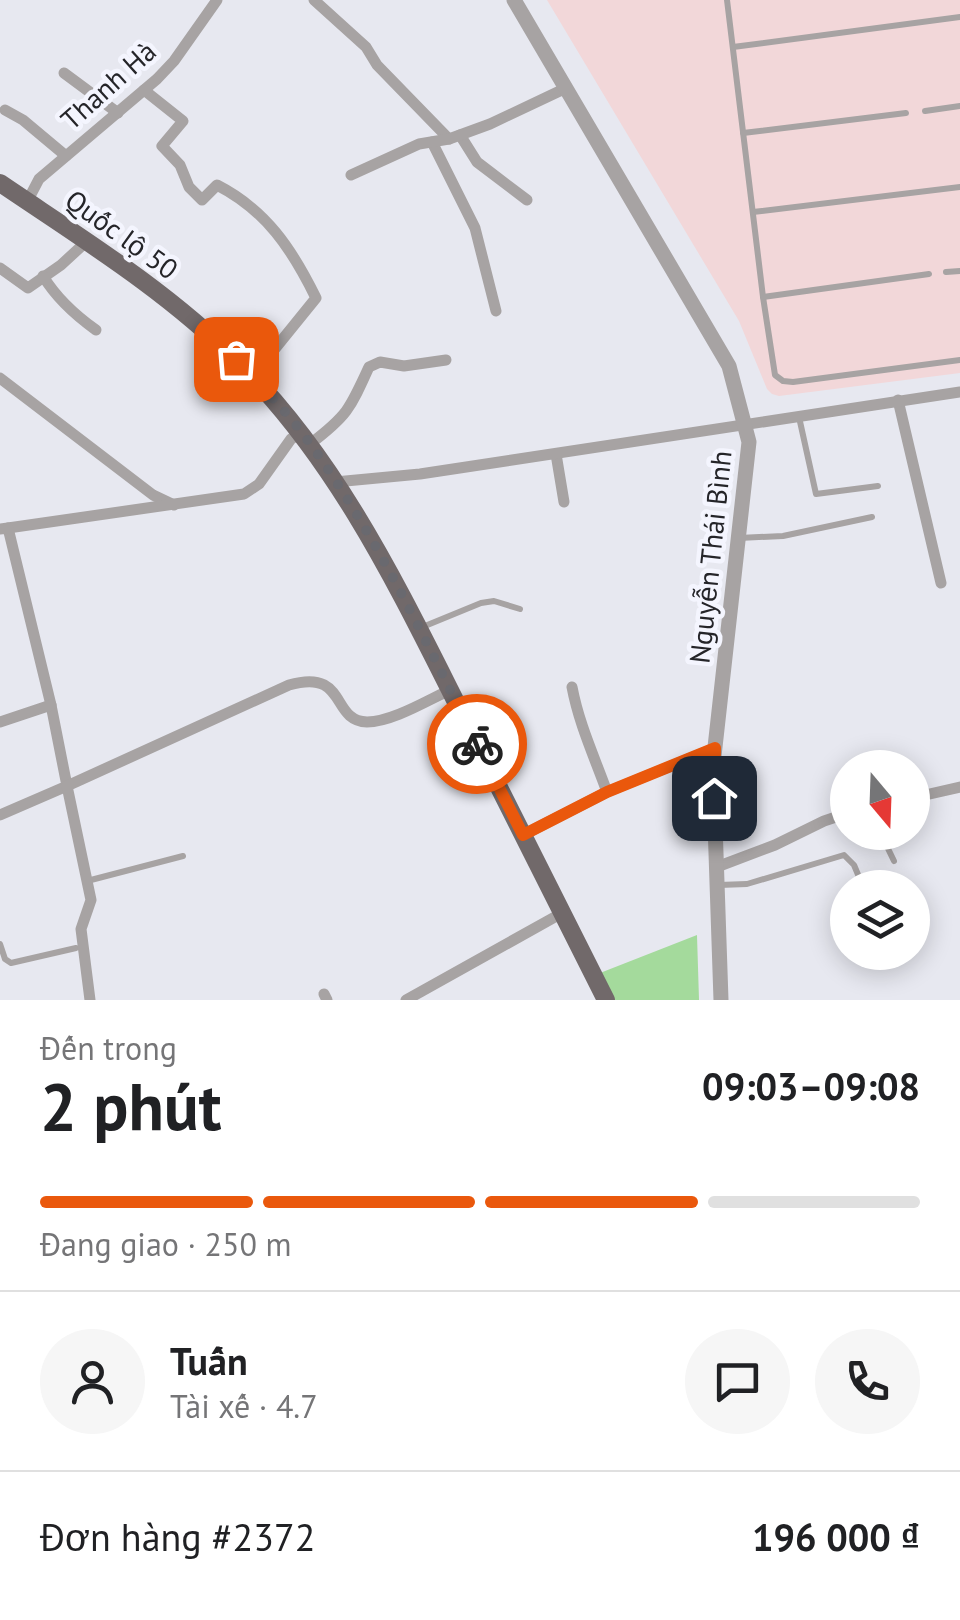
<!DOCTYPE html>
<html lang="vi">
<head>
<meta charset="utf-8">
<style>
  body { margin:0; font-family:"PT Sans",sans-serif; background:#f6f6f6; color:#202124; height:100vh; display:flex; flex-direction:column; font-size:38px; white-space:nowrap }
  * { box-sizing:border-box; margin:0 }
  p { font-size:32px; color:#757577 }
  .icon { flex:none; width:55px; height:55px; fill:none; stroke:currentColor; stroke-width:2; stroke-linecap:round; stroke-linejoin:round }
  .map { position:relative; height:1000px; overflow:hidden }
  .drawer { display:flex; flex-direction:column; background:#fff; flex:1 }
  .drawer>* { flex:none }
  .needle { width:65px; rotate:161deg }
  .tools { position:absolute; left:830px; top:750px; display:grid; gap:20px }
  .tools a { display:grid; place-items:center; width:100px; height:100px; border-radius:50%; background:#fff; box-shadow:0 5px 25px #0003; font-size:50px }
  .pin { position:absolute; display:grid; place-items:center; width:85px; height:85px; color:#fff; margin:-42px; border-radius:20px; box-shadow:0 5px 15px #0006 }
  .courier { position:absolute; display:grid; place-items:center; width:100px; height:100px; margin:-50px; border:8px solid #ea580c; border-radius:50%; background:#fff; color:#222; box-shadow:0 2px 12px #0007 }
  .summary em { font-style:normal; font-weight:600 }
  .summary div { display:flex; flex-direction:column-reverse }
  .summary { display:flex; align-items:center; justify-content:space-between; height:170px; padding:0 40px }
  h1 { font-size:65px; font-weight:600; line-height:75px }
  .bar { display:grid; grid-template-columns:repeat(4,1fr); gap:15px 10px; align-content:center; height:120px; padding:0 40px }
  .bar i { height:12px; border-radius:8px; background:#e0e0e0 }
  .bar .active { background:#ea580c }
  .bar p { grid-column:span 4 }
  .line { display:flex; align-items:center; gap:25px; padding:0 40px; border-top:2px solid #e0e0e0 }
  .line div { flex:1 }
  .round { display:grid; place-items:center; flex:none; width:105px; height:105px; border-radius:52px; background:#f6f6f6 }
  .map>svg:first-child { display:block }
  .industrial { fill:#f2d7d9 }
  .green { fill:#a4da9c }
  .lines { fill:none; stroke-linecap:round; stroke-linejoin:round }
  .service { stroke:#a7a3a3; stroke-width:6 }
  .minor { stroke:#a7a3a3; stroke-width:11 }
  .tertiary { stroke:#a7a3a3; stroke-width:15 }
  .primary { stroke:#71696a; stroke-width:18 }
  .done { stroke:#69696f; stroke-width:10; stroke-dasharray:0 18 }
  .route { stroke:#ea580c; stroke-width:12 }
  .labels { text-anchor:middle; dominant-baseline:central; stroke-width:9; stroke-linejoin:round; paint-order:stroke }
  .street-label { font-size:28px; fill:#252529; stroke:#f4f5fe }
</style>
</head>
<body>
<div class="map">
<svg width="960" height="1000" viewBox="0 0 960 1000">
  <rect width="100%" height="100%" fill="#e7e8f0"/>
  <polygon class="industrial" points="547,0 960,0 960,373 779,396 772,394 767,389 739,321"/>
  <polygon class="green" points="697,935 699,1000 613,1000 600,973"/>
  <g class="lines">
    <g class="service">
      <polyline points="727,0 763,297 775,375 783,381 793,382 960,360"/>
      <polyline points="733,47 960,17"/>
      <polyline points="925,111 960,106"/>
      <polyline points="743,133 906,113"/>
      <polyline points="753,212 960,187"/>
      <polyline points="946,272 960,271"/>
      <polyline points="763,297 929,274"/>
      <polyline points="799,417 816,494 878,486"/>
      <polyline points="739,538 783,536 872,517"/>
      <polyline points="420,628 481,603 494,601 520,609"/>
      <polyline points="880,832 894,861"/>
      <polyline points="87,881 183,856"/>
      <polyline points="719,885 747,884 844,855 854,865 859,877"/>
      <polyline points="0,944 5,959 11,963 76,948"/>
    </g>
    <g class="minor">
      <polyline points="314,0 366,47 377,65 449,139"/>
      <polyline points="64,73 118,113"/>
      <path d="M 144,90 L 183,121 L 162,146 L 180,165 L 189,187 L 202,200 L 217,185 C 266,210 292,249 316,298 L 252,377"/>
      <polyline points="5,110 23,120 66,156"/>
      <polyline points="460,135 477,162 527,200"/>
      <polyline points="432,142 475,228 496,311"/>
      <polyline points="351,175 419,144 449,139 490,124 564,89"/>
      <polyline points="27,202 39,179 157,79 174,61 217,0"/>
      <polyline points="0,268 28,288 61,265 87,241"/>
      <path d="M 43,276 C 57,299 75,315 96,330"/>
      <polyline points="0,378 153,495 174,505"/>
      <polyline points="898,400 941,583"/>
      <path d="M 310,444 C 347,416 350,409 369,367 L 380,362 L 404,366 L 446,360"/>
      <polyline points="556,454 564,502"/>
      <polyline points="335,482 420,474 960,392"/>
      <polyline points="8,528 244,494 259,484 291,439 302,432"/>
      <polyline points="0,529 8,528 51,705 67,786 0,815"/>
      <path d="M 572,687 C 579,724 594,756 607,792"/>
      <polyline points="0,722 51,705"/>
      <polyline points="912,798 960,787"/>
      <polyline points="523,835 607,792 715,748"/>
      <polyline points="717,865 722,865 775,845 824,821 848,813"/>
      <polyline points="324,994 327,1000"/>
      <path d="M 90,1000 L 81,929 L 91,900 L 67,786 L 289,685 C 348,668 330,721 367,722 C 392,722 428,700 450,690"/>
      <polyline points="406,1000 562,913"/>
    </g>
    <polyline class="tertiary" points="514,0 729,366 749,442 713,765 721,1000"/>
    <path class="primary" d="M 0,183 C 81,238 166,290 236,360 C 335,457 395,581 456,702 C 506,801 556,901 606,1000"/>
  </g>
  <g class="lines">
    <path class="done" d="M 236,359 C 258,384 283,407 303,434 C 374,529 424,638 477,744"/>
    <polyline class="route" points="477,744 523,835 607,792 715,748 714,798"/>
  </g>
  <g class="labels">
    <g class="street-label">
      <text transform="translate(108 85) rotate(-42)">Thanh Hà</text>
      <text transform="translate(122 234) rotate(36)">Quốc lộ 50</text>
      <text transform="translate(710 557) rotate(-84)">Nguyễn Thái Bình</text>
    </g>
  </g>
</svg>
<div class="tools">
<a><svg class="needle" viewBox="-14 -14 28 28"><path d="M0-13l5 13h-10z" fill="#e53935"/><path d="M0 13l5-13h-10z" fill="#757577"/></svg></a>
<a><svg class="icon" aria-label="layers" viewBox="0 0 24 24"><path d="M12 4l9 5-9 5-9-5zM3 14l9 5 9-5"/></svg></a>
</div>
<div class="pin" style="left:236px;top:359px;background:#ea580c"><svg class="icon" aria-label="bag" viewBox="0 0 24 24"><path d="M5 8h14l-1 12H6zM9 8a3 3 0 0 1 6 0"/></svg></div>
<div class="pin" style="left:714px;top:798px;background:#1f2937"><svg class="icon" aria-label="home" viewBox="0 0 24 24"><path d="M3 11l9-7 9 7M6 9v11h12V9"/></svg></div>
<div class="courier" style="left:477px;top:744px"><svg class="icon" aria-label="bike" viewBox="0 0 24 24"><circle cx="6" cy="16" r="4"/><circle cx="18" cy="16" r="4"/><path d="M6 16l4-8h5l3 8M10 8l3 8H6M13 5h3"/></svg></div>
</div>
<section class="drawer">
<div class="summary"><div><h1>2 phút</h1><p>Đến trong</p></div><em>09:03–09:08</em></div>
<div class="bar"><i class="active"></i><i class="active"></i><i class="active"></i><i></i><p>Đang giao · 250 m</p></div>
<div class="line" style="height:180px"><a class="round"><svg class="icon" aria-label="person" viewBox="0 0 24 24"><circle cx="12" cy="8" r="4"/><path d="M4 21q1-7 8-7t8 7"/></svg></a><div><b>Tuấn</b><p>Tài xế · 4.7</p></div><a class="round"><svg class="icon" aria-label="chat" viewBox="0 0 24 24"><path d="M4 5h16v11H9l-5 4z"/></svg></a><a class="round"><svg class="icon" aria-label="phone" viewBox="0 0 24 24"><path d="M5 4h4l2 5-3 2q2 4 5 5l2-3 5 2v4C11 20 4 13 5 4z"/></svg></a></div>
<div class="line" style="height:130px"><div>Đơn hàng #2372</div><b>196 000 ₫</b></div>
</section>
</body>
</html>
